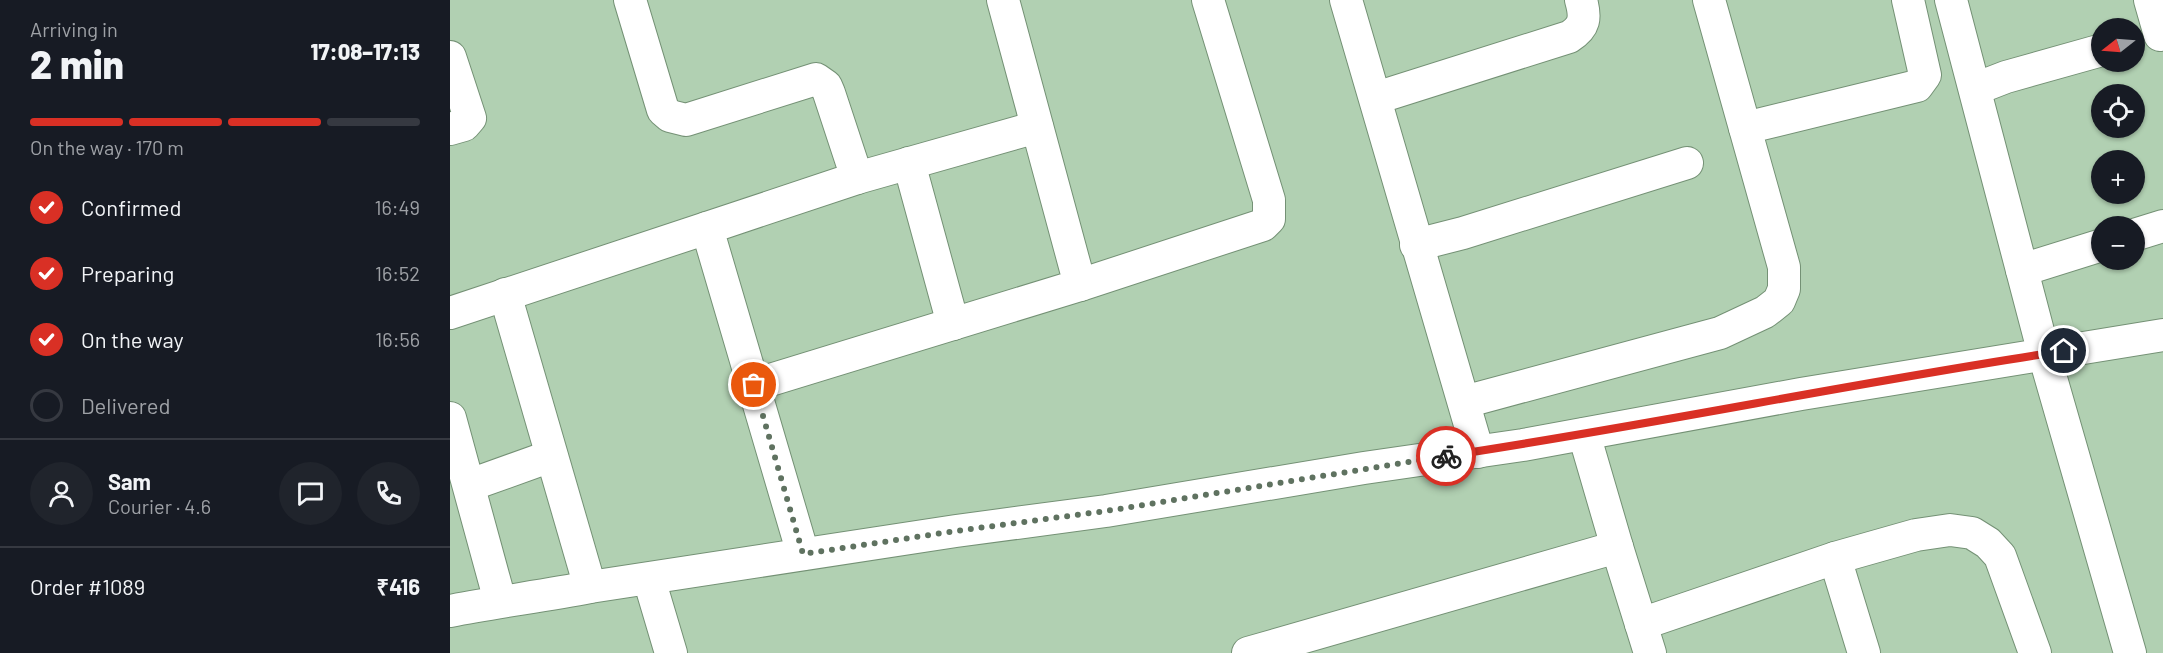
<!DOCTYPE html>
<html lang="en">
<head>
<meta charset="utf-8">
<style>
  body { margin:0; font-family:Barlow,sans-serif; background:#20242c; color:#f1f3f6; height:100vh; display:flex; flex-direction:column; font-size:22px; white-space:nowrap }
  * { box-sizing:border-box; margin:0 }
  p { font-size:20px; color:#9ea1a6 }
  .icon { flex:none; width:33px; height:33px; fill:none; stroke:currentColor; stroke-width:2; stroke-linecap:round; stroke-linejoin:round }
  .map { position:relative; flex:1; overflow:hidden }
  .panel { display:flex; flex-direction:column; background:#171b24; width:450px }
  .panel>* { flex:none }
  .needle { width:39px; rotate:253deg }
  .controls { position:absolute; left:1641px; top:18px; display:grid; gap:12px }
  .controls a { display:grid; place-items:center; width:54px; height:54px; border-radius:50%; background:#171b24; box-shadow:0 2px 4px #0004; font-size:30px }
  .pin { position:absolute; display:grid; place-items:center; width:51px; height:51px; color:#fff; margin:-26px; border:3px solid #fff; border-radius:50%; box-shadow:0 2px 6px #0007 }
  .courier { position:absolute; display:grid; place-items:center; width:60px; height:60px; margin:-30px; border:4px solid #d93025; border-radius:50%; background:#fff; color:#222; box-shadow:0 2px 8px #0007 }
  .headline em { font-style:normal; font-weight:800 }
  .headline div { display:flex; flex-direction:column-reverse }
  .headline { display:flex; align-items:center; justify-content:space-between; height:102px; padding:0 30px }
  h1 { font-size:39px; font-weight:800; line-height:45px }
  .bar { display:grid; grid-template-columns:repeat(4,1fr); gap:9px 6px; align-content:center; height:72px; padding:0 30px }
  .bar i { height:8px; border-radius:4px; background:#363941 }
  .bar .selected { background:#d93025 }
  .bar p { grid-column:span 4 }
  .line { display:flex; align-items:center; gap:15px; padding:0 30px; border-top:2px solid #363941 }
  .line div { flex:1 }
  .round { display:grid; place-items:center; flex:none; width:63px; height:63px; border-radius:32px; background:#20242c }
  ol { padding:0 30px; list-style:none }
  li { display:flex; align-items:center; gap:18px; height:66px }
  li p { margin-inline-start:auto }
  li .icon { padding:6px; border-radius:50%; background:#d93025; color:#fff; stroke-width:4 }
  li:last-child { color:#9ea1a6 }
  li i { width:33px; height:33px; border:3px solid #363941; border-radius:50% }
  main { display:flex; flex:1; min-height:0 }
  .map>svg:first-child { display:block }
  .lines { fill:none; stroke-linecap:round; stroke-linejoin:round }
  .minor-casing { stroke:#749175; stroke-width:34 }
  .minor { stroke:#fff; stroke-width:32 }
  .done { stroke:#5f7260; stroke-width:6; stroke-dasharray:0 10.8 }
  .route { stroke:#d93025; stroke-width:8 }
</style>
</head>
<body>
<main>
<section class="panel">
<div class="headline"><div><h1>2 min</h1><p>Arriving in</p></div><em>17:08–17:13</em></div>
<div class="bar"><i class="selected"></i><i class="selected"></i><i class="selected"></i><i></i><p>On the way · 170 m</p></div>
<ol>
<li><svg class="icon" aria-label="check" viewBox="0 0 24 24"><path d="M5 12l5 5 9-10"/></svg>Confirmed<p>16:49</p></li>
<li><svg class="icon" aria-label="check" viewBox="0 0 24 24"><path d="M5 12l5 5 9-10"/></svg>Preparing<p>16:52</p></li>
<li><svg class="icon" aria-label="check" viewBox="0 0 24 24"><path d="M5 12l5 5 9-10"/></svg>On the way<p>16:56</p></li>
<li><i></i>Delivered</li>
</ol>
<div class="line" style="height:108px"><a class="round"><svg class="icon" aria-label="person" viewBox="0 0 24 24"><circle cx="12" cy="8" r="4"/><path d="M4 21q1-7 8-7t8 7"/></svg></a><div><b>Sam</b><p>Courier · 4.6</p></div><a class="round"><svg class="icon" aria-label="chat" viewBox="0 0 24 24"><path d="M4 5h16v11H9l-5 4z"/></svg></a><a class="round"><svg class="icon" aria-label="phone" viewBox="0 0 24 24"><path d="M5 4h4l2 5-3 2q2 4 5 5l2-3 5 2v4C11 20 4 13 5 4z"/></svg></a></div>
<div class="line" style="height:78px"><div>Order #1089</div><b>₹416</b></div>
</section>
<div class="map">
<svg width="1713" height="653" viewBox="0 0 1713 653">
  <rect width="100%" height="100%" fill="#b1d0b2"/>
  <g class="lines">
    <defs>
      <g id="minor">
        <polyline points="180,0 213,110 220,116 236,120 366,79 376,86 379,93 407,178 257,228 353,554"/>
        <polyline points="896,0 1028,452"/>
        <polyline points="1501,0 1594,354 1680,653"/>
        <polyline points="1700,0 1710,35"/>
        <polyline points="0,57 20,118 14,125 0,129"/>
        <polyline points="1525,89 1556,77 1652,50"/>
        <path d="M 926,98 L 1119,37 C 1135,27 1136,18 1131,0"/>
        <polyline points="1295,128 1467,86 1475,75 1458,0"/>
        <polyline points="459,163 503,324"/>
        <polyline points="407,178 587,127"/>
        <polyline points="1684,235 1713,226"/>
        <polyline points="966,245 1013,233 1237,163"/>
        <polyline points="1572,270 1652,245"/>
        <polyline points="630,285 813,225 819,219 819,200 758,0"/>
        <polyline points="55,294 140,587"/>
        <polyline points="0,313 257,228"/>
        <polyline points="304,385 630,285 553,0"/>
        <polyline points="1014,402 1270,333 1315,312 1329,301 1334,289 1334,267 1259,0"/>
        <polyline points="0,418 50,601"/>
        <polyline points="20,485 101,456"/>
        <polyline points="1167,547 1200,653"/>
        <polyline points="1385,558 1414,653"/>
        <polyline points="199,579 221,653"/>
        <path d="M 0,611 C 46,602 93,596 140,587 L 506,531 L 656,511 L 914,468 L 1073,445 L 1351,394 L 1713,335"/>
        <polyline points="1191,624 1385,558 1466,535 1500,530 1522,533 1538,543 1550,556 1585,653"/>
        <polyline points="798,653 1167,547 1134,434"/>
      </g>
    </defs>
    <use href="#minor" class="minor-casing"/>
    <use href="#minor" class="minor"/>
  </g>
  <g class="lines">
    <polyline class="done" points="304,385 353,554 506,531 656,511 996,456"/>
    <path class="route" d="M 996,456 C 1203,425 1407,382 1614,351"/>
  </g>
</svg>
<div class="controls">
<a><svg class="needle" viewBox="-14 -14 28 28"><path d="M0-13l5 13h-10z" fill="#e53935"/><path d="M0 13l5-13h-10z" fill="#9ea1a6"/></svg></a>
<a><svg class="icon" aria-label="locate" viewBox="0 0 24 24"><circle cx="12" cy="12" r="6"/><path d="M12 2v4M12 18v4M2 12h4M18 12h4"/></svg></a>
<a>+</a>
<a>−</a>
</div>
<div class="pin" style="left:304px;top:385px;background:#ea580c"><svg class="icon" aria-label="bag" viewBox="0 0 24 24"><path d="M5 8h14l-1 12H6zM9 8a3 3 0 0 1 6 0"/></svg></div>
<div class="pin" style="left:1614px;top:351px;background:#1f2937"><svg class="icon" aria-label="home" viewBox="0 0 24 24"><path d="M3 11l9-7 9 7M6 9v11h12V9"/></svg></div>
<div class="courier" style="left:996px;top:456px"><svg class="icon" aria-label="bike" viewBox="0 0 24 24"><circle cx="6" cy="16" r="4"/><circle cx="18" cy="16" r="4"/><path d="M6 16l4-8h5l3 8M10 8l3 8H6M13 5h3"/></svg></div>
</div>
</main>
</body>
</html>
